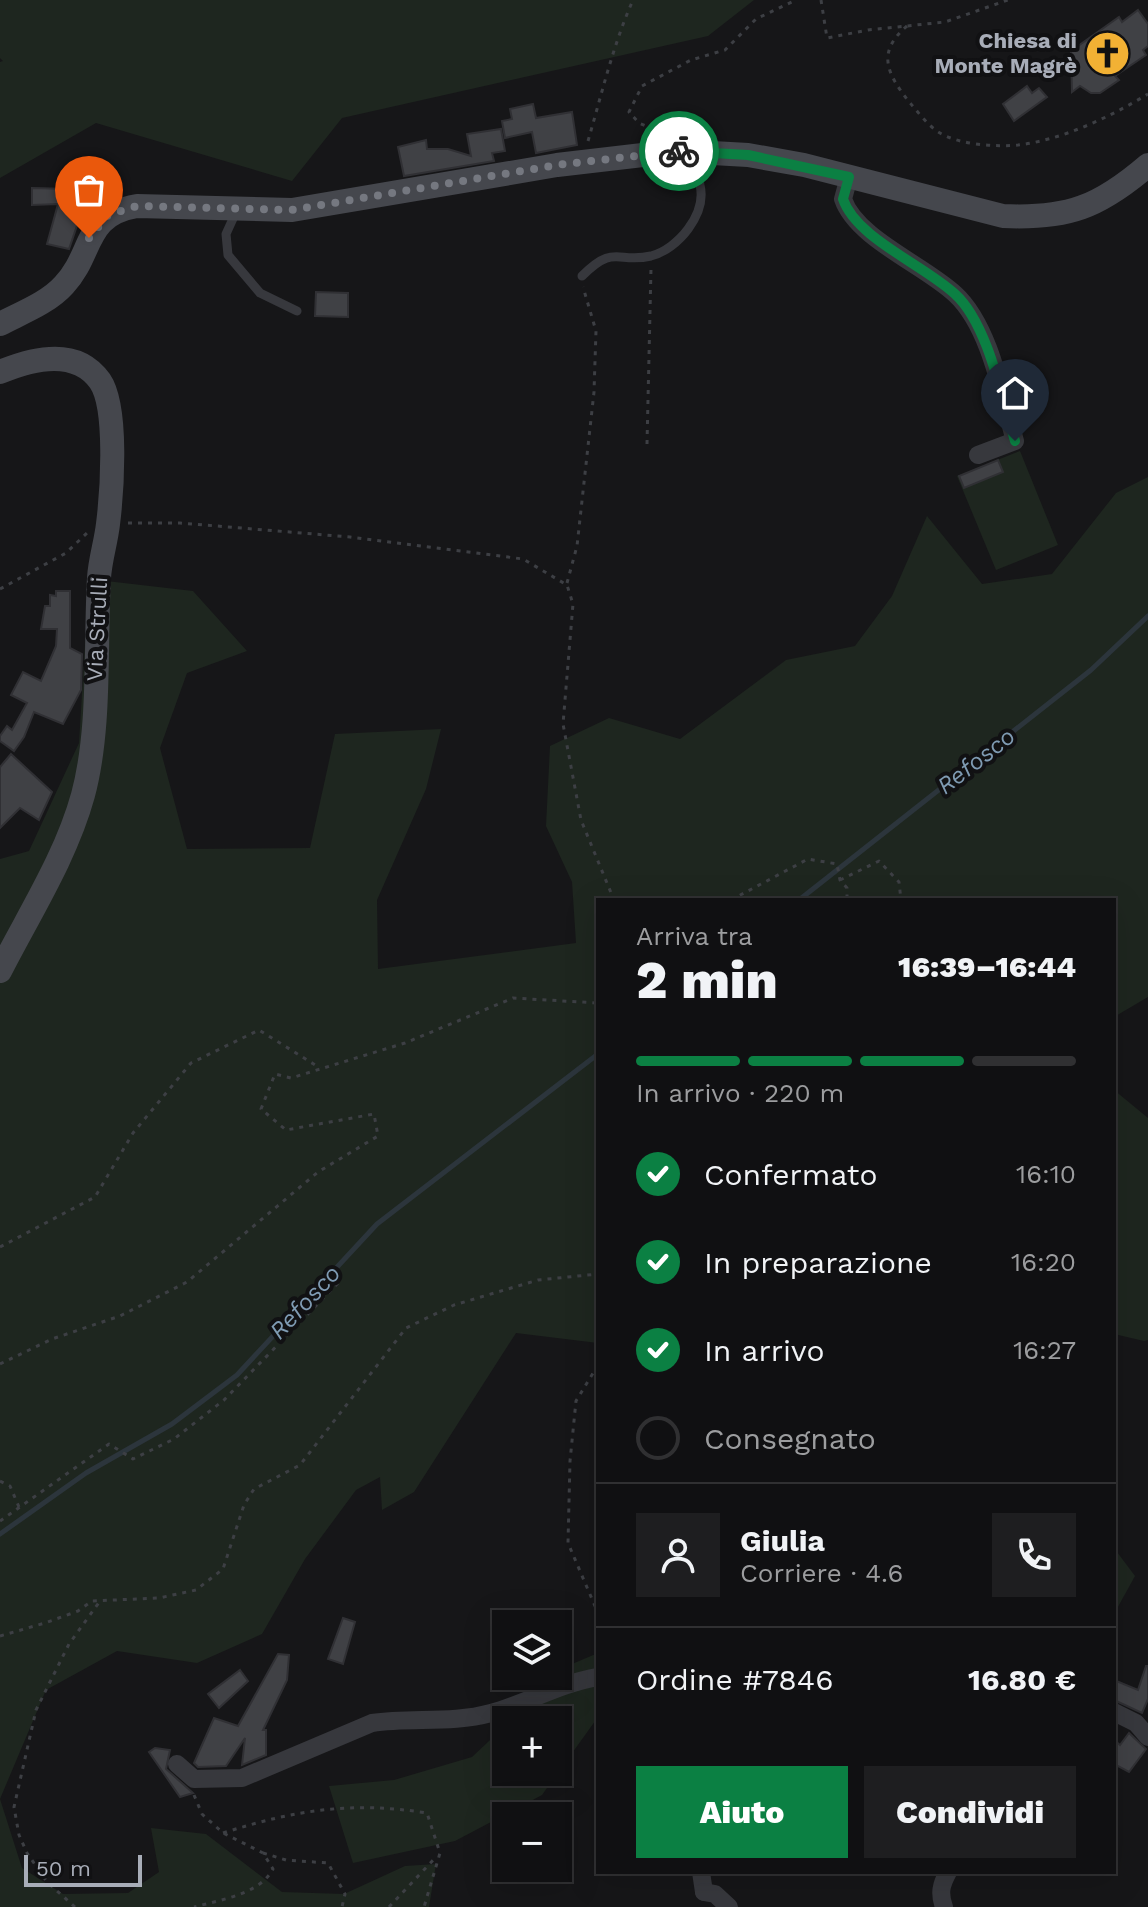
<!DOCTYPE html>
<html lang="it">
<head>
<meta charset="utf-8">
<style>
  body { margin:0; font-family:"Work Sans",sans-serif; background:#1e1e20; color:#f1f3f6; height:100vh; display:flex; flex-direction:column; font-size:30px; white-space:nowrap }
  * { box-sizing:border-box; margin:0 }
  p { font-size:26px; color:#9c9d9f }
  .icon { flex:none; width:44px; height:44px; fill:none; stroke:currentColor; stroke-width:2; stroke-linecap:round; stroke-linejoin:round }
  .map { position:relative; flex:1; overflow:hidden }
  .details { position:absolute; left:596px; top:898px; width:520px; height:976px; display:flex; flex-direction:column; background:#101012; border-radius:0px; box-shadow:0 8px 32px #0002,0 0 0 2px #303032 }
  .details>* { flex:none }
  .fabs { position:absolute; left:492px; top:1610px; display:grid; gap:16px }
  .fabs a { display:grid; place-items:center; width:80px; height:80px; border-radius:0px; background:#101012; box-shadow:0 8px 32px #0002,0 0 0 2px #303032; font-size:40px }
  .scale { position:absolute; left:24px; bottom:20px; width:118px; box-sizing:border-box; padding-left:8px; border:4px solid #a8adb8; border-top:0; font-size:22px; line-height:28px; white-space:nowrap; color:#a8adb8; -webkit-text-stroke:6px #111113; paint-order:stroke }
  .pin { position:absolute; display:grid; place-items:center; width:68px; height:68px; color:#fff; margin:-82px -34px; border-radius:50% 50% 50% 0; rotate:-45deg; box-shadow:0 0 8px #0007 }
  .pin .icon { rotate:45deg }
  .courier { position:absolute; display:grid; place-items:center; width:80px; height:80px; margin:-40px; border:6px solid #0b8043; border-radius:50%; background:#fff; color:#222; box-shadow:0 2px 10px #0007 }
  .overview em { font-style:normal; font-weight:800 }
  .overview div { display:flex; flex-direction:column-reverse }
  .overview { display:flex; align-items:center; justify-content:space-between; height:136px; padding:0 40px }
  h1 { font-size:52px; font-weight:800; line-height:60px }
  .bar { display:grid; grid-template-columns:repeat(4,1fr); gap:12px 8px; align-content:center; height:96px; padding:0 40px }
  .bar i { height:10px; border-radius:6px; background:#303032 }
  .bar .selected { background:#0b8043 }
  .bar p { grid-column:span 4 }
  .line { display:flex; align-items:center; gap:20px; padding:0 40px; border-top:2px solid #303032 }
  .line div { flex:1 }
  .round { display:grid; place-items:center; flex:none; width:84px; height:84px; border-radius:0px; background:#1e1e20 }
  ol { padding:0 40px; list-style:none }
  li { display:flex; align-items:center; gap:24px; height:88px }
  li p { margin-inline-start:auto }
  li .icon { padding:8px; border-radius:50%; background:#0b8043; color:#fff; stroke-width:4 }
  li:last-child { color:#9c9d9f }
  li i { width:44px; height:44px; border:4px solid #303032; border-radius:50% }
  .action { display:flex; gap:16px; margin-top:auto; padding:16px 40px }
  .action a { flex:1; height:92px; border-radius:0px; background:#0b8043; color:#fff; font-size:32px; font-weight:800; line-height:92px; text-align:center }
  .action a+a { background:#1e1e20; color:#f1f3f6 }
  .map>svg:first-child { display:block }
  .green { fill:#1e261f }
  .lines { fill:none; stroke-linecap:round; stroke-linejoin:round }
  .stream { stroke:#2c353c; stroke-width:5 }
  .building { fill:#404145; stroke:#303034; stroke-width:2 }
  .path { stroke:#3d3f44; stroke-width:3; stroke-dasharray:4 6; stroke-linecap:butt }
  .lane { stroke:#37383d; stroke-width:9 }
  .street { stroke:#37383d; stroke-width:18 }
  .secondary { stroke:#45474d; stroke-width:24 }
  .done { stroke:#757880; stroke-width:8; stroke-dasharray:0 14.4 }
  .route { stroke:#0b8043; stroke-width:10 }
  .labels { text-anchor:middle; dominant-baseline:central; stroke-width:8; stroke-linejoin:round; paint-order:stroke }
  .poi-label { font-size:22px; font-weight:bold; fill:#a8adb8; stroke:#111113; text-anchor:end }
  .street-label { font-size:22px; fill:#a8adb8; stroke:#111113 }
  .water-label { font-size:24px; font-style:italic; fill:#7f9bb3; stroke:#111113 }
</style>
</head>
<body>
<div class="map">
<svg width="1148" height="1907" viewBox="0 0 1148 1907">
  <rect width="100%" height="100%" fill="#161618"/>
  <g class="green">
    <polygon points="0,0 754,0 708,36 342,118 292,181 96,123 0,178 0,62 3,61 0,58"/>
    <polygon points="1020,451 1058,545 996,570 957,476"/>
    <polygon points="1148,477 1148,997 1114,1017 1114,900 598,900 598,1343 516,1333 414,1492 382,1510 380,1477 356,1490 305,1559 262,1634 197,1663 117,1651 46,1690 0,1799 22,1868 63,1894 128,1893 159,1872 151,1828 206,1834 282,1892 344,1894 405,1866 436,1864 429,1907 0,1907 0,859 29,851 79,743 89,579 193,591 247,651 187,673 160,748 187,849 310,848 335,734 441,729 426,789 377,900 378,969 576,943 572,882 546,826 550,746 609,718 680,739 786,660 855,646 892,596 927,516 982,584 1052,574 1116,493"/>
    <polygon points="1114,1090 1148,1118 1148,1340 1144,1341 1114,1334"/>
    <polygon points="1114,1548 1135,1576 1114,1614"/>
    <polygon points="598,1653 598,1717 542,1795 455,1841 353,1863 329,1786 394,1780 472,1757 506,1725 506,1772 558,1772 558,1720 511,1720 565,1667"/>
  </g>
  <g class="lines">
    <g class="stream">
      <polyline points="799,900 1091,670 1148,616"/>
      <polyline points="0,1534 86,1473 172,1424 237,1375 377,1224 598,1054"/>
    </g>
  </g>
  <g class="building">
    <polygon points="1138,10 1148,24 1148,46 1143,50 1146,55 1115,76 1119,80 1100,93 1091,93 1080,86 1072,92 1071,51 1119,17 1122,22"/>
    <polygon points="1027,86 1032,93 1039,88 1047,97 1014,121 1003,104"/>
    <polygon points="533,104 536,118 572,112 577,145 536,153 532,132 505,138 502,121 512,119 510,109"/>
    <polygon points="501,129 505,151 492,153 494,161 404,176 398,147 426,140 427,149 448,149 471,156 467,134"/>
    <polygon points="32,188 70,189 68,198 84,205 69,249 47,244 58,204 32,205"/>
    <polygon points="316,292 348,293 348,317 315,316"/>
    <polygon points="998,460 1003,472 964,488 959,476"/>
    <polygon points="56,591 70,591 70,648 82,654 81,690 63,724 34,712 24,737 14,751 0,741 0,736 7,726 12,730 27,703 11,695 23,672 41,681 56,646 57,629 41,629 45,606 50,606 50,595 56,596"/>
    <polygon points="11,754 52,792 39,820 20,808 0,828 0,767"/>
    <polygon points="343,1618 355,1622 343,1664 328,1659"/>
    <polygon points="278,1654 289,1655 287,1680 263,1730 266,1730 266,1755 242,1765 245,1738 226,1766 198,1767 194,1763 214,1718 238,1726"/>
    <polygon points="1146,1666 1148,1666 1148,1699 1142,1713 1114,1700 1114,1680 1138,1690"/>
    <polygon points="240,1670 248,1681 219,1708 208,1694"/>
    <polygon points="1129,1733 1146,1749 1129,1772 1114,1764 1114,1740 1120,1745"/>
    <polygon points="155,1748 170,1750 166,1769 193,1793 180,1797 149,1752"/>
  </g>
  <g class="lines">
    <g class="path">
      <polyline points="821,0 827,38 868,30 945,22 1008,0"/>
      <path d="M 907,26 C 875,53 888,75 910,103 C 919,113 928,126 940,133 C 960,145 996,147 1018,145 C 1062,140 1110,117 1148,94"/>
      <polyline points="663,133 639,123 629,112 642,86 691,60 725,50 756,19 796,0"/>
      <path d="M 588,141 C 602,93 613,45 633,0"/>
      <polyline points="647,444 651,268"/>
      <polyline points="128,523 180,523 350,537 523,559 567,585 573,604 563,724 581,820 614,900"/>
      <polyline points="567,583 577,546 594,392 596,331 583,287"/>
      <polyline points="0,589 66,553 87,533"/>
      <polyline points="840,880 879,861 899,882 901,900"/>
      <polyline points="731,900 808,859 837,864 840,880 847,888 847,900"/>
      <polyline points="0,1247 95,1197 133,1133 191,1063 259,1030 320,1068"/>
      <polyline points="0,1364 52,1339 120,1316 187,1282 318,1172 378,1136 374,1114 286,1130 261,1109 275,1074 291,1078 343,1062 405,1043 513,998 598,1003"/>
      <polyline points="598,1365 576,1401 570,1461 568,1543 598,1613"/>
      <polyline points="0,1481 10,1486 19,1507"/>
      <polyline points="0,1521 109,1444 133,1459 174,1439 224,1400 340,1281"/>
      <polyline points="0,1636 45,1623 78,1611 92,1601 159,1598 196,1590 223,1569 244,1505 254,1489 300,1465 406,1328 454,1305 538,1280 598,1274"/>
      <path d="M 194,1795 L 202,1814 L 223,1833 L 263,1853 L 273,1869 C 260,1894 220,1900 194,1907"/>
      <path d="M 223,1833 C 295,1810 352,1801 427,1813 L 440,1853 L 424,1907"/>
      <polyline points="263,1853 286,1860 328,1863 345,1894 342,1907"/>
      <polyline points="75,1907 47,1882 27,1853 19,1835 14,1807 36,1710 69,1644 100,1601"/>
      <polyline points="389,1907 437,1856"/>
    </g>
    <g class="lane">
      <polyline points="236,212 226,234 228,255 260,293 297,311"/>
      <path d="M 582,276 C 615,243 617,264 651,256 C 678,249 707,214 700,185 C 698,175 685,162 679,153"/>
    </g>
    <g class="street">
      <path d="M 849,177 L 843,199 C 856,238 924,265 955,294 C 990,326 1002,396 1015,441 L 978,455"/>
      <polyline points="1114,1712 1136,1723 1148,1737"/>
      <path d="M 177,1764 L 194,1779 L 242,1778 L 372,1723 C 412,1717 451,1724 491,1713 C 527,1703 561,1683 598,1677"/>
      <polyline points="701,1872 704,1892"/>
      <polyline points="704,1892 715,1894 729,1907"/>
      <path d="M 944,1907 C 939,1893 941,1885 948,1872"/>
    </g>
    <g class="secondary">
      <path d="M 0,324 C 21,313 48,303 64,285 C 94,253 83,215 137,206 L 292,210 L 557,165 L 677,151 L 748,155 L 804,165 L 1003,216 C 1068,219 1099,207 1148,165"/>
      <path d="M 0,372 C 31,359 76,347 100,381 C 118,407 112,492 108,524 C 106,542 100,560 99,578 C 95,647 101,728 83,795 C 66,857 29,914 0,971"/>
    </g>
  </g>
  <g class="lines">
    <polyline class="done" points="89,238 108,215 137,206 292,210 557,165 679,151"/>
    <path class="route" d="M 679,151 L 748,155 L 849,177 L 843,199 C 856,238 924,265 955,294 C 988,324 1002,398 1015,441"/>
  </g>
  <defs>
    <symbol id="church-disc" viewBox="-11 -11 22 22"><circle r="9.5" fill="#f2b134" stroke="#111113"/><path d="M-1.2-6h2.4v3.5h3.3v2.4h-3.3V6h-2.4V-.1h-3.3v-2.4h3.3Z" fill="#111"/></symbol>
  </defs>
  <g fill-rule="evenodd">
    <use href="#church-disc" x="1082" y="28" width="51" height="51"/>
  </g>
  <g class="labels">
    <g class="poi-label">
      <text x="1077" y="40">Chiesa di<tspan x="1077" dy="25">Monte Magrè</tspan></text>
    </g>
    <g class="street-label">
      <text transform="translate(97 629) rotate(-87)">Via Strulli</text>
    </g>
    <g class="water-label">
      <text transform="translate(976 761) rotate(-38)">Refosco</text>
      <text transform="translate(305 1302) rotate(-47)">Refosco</text>
    </g>
  </g>
</svg>
<div class="fabs">
<a><svg class="icon" aria-label="layers" viewBox="0 0 24 24"><path d="M12 4l9 5-9 5-9-5zM3 14l9 5 9-5"/></svg></a>
<a>+</a>
<a>−</a>
</div>
<div class="scale">50 m</div>
<div class="pin" style="left:89px;top:238px;background:#ea580c"><svg class="icon" aria-label="bag" viewBox="0 0 24 24"><path d="M5 8h14l-1 12H6zM9 8a3 3 0 0 1 6 0"/></svg></div>
<div class="pin" style="left:1015px;top:441px;background:#1f2937"><svg class="icon" aria-label="home" viewBox="0 0 24 24"><path d="M3 11l9-7 9 7M6 9v11h12V9"/></svg></div>
<div class="courier" style="left:679px;top:151px"><svg class="icon" aria-label="bike" viewBox="0 0 24 24"><circle cx="6" cy="16" r="4"/><circle cx="18" cy="16" r="4"/><path d="M6 16l4-8h5l3 8M10 8l3 8H6M13 5h3"/></svg></div>
<section class="details">
<div class="overview"><div><h1>2 min</h1><p>Arriva tra</p></div><em>16:39–16:44</em></div>
<div class="bar"><i class="selected"></i><i class="selected"></i><i class="selected"></i><i></i><p>In arrivo · 220 m</p></div>
<ol>
<li><svg class="icon" aria-label="check" viewBox="0 0 24 24"><path d="M5 12l5 5 9-10"/></svg>Confermato<p>16:10</p></li>
<li><svg class="icon" aria-label="check" viewBox="0 0 24 24"><path d="M5 12l5 5 9-10"/></svg>In preparazione<p>16:20</p></li>
<li><svg class="icon" aria-label="check" viewBox="0 0 24 24"><path d="M5 12l5 5 9-10"/></svg>In arrivo<p>16:27</p></li>
<li><i></i>Consegnato</li>
</ol>
<div class="line" style="height:144px"><a class="round"><svg class="icon" aria-label="person" viewBox="0 0 24 24"><circle cx="12" cy="8" r="4"/><path d="M4 21q1-7 8-7t8 7"/></svg></a><div><b>Giulia</b><p>Corriere · 4.6</p></div><a class="round"><svg class="icon" aria-label="phone" viewBox="0 0 24 24"><path d="M5 4h4l2 5-3 2q2 4 5 5l2-3 5 2v4C11 20 4 13 5 4z"/></svg></a></div>
<div class="line" style="height:104px"><div>Ordine #7846</div><b>16.80 €</b></div>
<div class="action"><a>Aiuto</a><a>Condividi</a></div>
</section>
</div>
</body>
</html>
